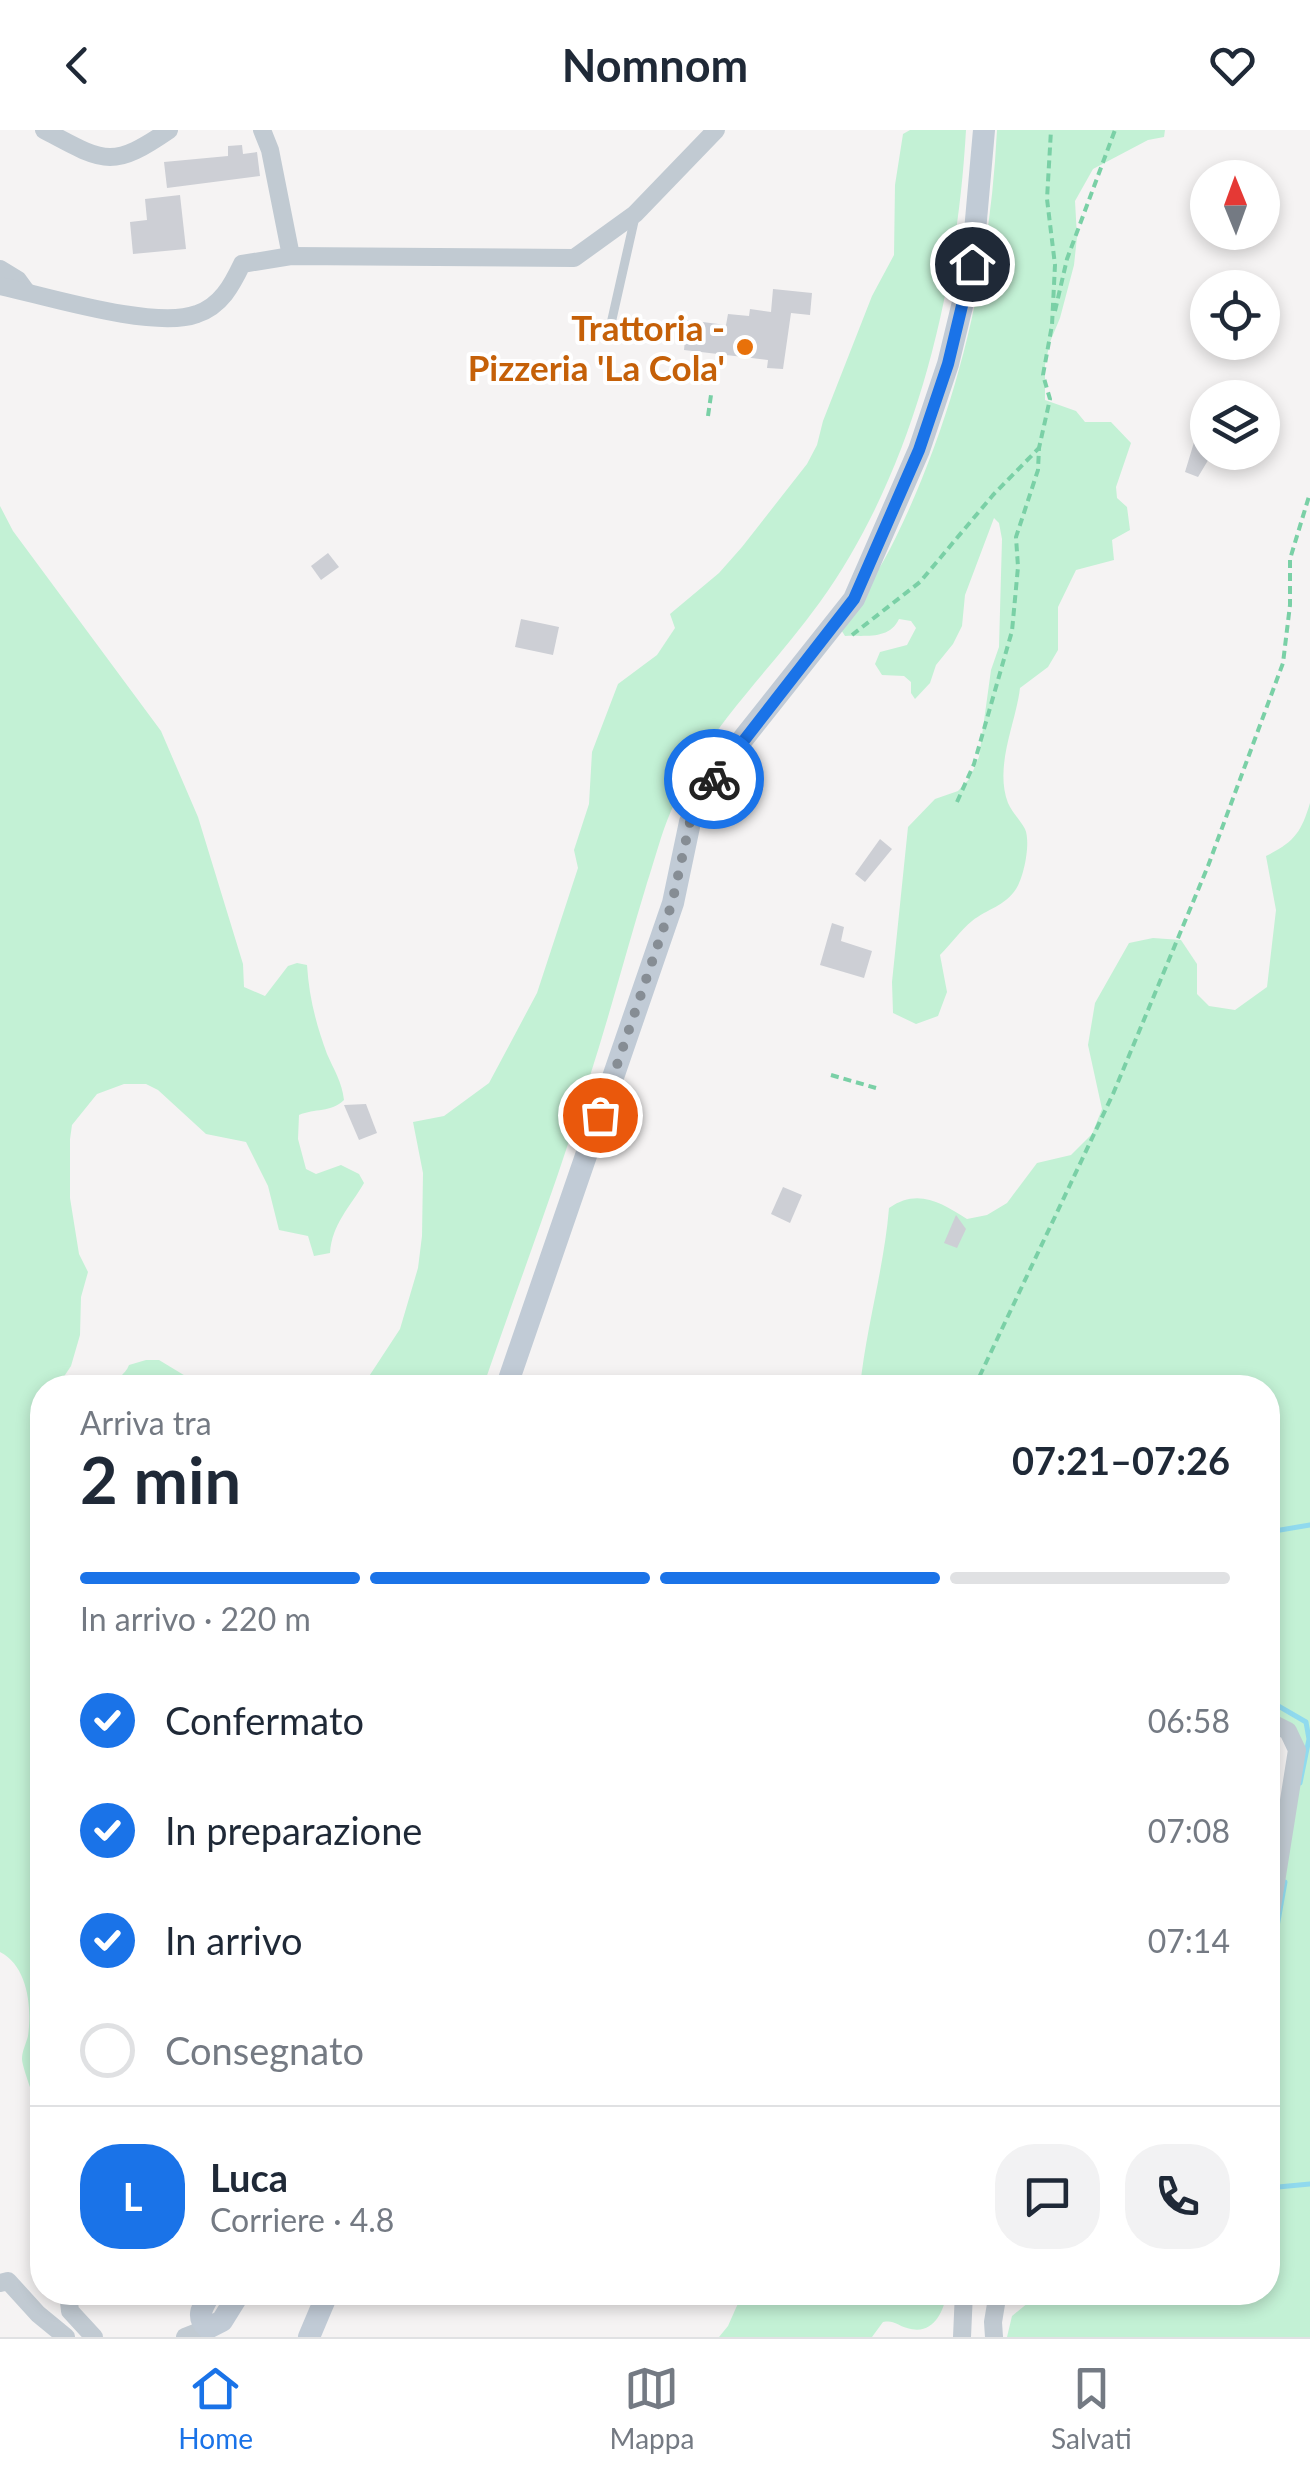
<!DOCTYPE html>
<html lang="it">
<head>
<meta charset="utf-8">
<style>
  body { margin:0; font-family:Lato,sans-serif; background:#f2f2f3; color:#1f2937; height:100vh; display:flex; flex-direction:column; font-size:38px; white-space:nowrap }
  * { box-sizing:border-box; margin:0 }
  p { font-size:32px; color:#747a83 }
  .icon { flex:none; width:55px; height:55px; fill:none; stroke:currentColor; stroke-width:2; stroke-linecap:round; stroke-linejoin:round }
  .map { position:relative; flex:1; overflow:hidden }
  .side { position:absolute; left:30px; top:1245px; width:1250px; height:930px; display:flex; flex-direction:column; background:#fff; border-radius:40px; box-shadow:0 5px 15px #0003 }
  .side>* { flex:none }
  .needle { width:65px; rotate:359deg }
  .buttons { position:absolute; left:1190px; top:30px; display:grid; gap:20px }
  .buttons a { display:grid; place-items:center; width:90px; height:90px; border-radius:50%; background:#fff; box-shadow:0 5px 15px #0003; font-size:50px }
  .pin { position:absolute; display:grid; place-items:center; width:85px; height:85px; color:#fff; margin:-42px; border:5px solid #fff; border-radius:50%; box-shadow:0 2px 10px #0007 }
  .courier { position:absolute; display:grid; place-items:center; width:100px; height:100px; margin:-50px; border:8px solid #1a73e8; border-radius:50%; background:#fff; color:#222; box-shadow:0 2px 12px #0007 }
  .overview em { font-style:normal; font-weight:700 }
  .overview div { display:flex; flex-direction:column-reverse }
  .overview { display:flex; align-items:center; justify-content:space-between; height:170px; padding:0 50px }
  h1 { font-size:65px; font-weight:700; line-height:75px }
  .bar { display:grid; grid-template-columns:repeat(4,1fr); gap:15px 10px; align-content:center; height:120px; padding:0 50px }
  .bar i { height:12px; border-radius:8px; background:#e0e1e3 }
  .bar .current { background:#1a73e8 }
  .bar p { grid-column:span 4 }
  .line { display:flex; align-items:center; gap:25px; padding:0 50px; border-top:2px solid #e0e1e3 }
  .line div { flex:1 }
  .round { display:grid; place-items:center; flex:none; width:105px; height:105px; border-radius:40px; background:#f2f2f3 }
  ol { padding:0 50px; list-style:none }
  li { display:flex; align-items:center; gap:30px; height:110px }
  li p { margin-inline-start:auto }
  li .icon { padding:10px; border-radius:50%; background:#1a73e8; color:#fff; stroke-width:4 }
  li:last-child { color:#747a83 }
  li i { width:55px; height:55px; border:5px solid #e0e1e3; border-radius:50% }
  header { display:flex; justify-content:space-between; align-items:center; height:130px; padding:0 50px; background:#fff; font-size:45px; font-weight:700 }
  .tabs { display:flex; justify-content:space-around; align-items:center; height:140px; border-top:2px solid #e0e1e3; background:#fff; font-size:28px; color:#747a83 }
  .tabs a { display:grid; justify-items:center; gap:5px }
  .tabs .current { color:#1a73e8 }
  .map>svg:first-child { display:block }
  .green { fill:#c3f1d5 }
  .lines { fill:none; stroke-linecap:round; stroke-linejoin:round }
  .stream { stroke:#90daee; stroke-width:5 }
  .building { fill:#cdcfd5 }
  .path { stroke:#7ad0a6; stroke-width:4; stroke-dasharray:8 5; stroke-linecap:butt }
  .lane { stroke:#c1cad2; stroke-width:9 }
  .street { stroke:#c1cad2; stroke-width:18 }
  .secondary { stroke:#c1cbd6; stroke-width:22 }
  .done { stroke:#868d94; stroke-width:10; stroke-dasharray:0 18 }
  .route { stroke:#1a73e8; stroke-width:12 }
  .food-dot { fill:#e8710a; stroke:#fff; stroke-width:4 }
  .labels { text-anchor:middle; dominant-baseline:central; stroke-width:8; stroke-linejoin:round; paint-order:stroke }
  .food-label { font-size:35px; font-weight:bold; fill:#c56008; stroke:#fff; text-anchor:end }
</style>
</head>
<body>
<header><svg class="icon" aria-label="back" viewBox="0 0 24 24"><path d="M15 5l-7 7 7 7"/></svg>Nomnom<svg class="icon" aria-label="heart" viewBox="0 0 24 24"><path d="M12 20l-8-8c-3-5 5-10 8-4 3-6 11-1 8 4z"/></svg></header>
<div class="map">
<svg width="1310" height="2207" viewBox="0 0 1310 2207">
  <rect width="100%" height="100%" fill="#f5f3f3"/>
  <g class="green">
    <path d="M 910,0 L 966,0 C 957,160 915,340 820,472 C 769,543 705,599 671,681 C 661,704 655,729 647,753 C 627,818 610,884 589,949 C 557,1053 518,1155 483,1257 L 362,1257 L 400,1199 L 418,1138 L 422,1106 L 423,1043 L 413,992 L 444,986 L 489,953 L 537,863 L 578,738 L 574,720 L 589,674 L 592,622 L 618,554 L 657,525 L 675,498 L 670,484 L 719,443 L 742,417 L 807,334 L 817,315 L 823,291 L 872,166 L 894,125 L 895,55 L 903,4 Z"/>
    <path d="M 997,0 L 1165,0 L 1164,7 L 1148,10 L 1093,39 L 1075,71 L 1077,107 L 1074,135 L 1060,188 L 1050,212 L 1045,235 L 1045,270 L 1076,281 L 1085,292 L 1111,292 L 1131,313 L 1116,357 L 1117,368 L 1127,377 L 1130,400 L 1112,410 L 1114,430 L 1076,440 L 1058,477 L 1058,520 L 1048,537 L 1020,558 C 1016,593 994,636 1008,673 C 1012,682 1020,690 1025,699 C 1031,712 1024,747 1016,759 C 1005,776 987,779 972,791 C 961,800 951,814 940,825 L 947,862 L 938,886 L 916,894 L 893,883 L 892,852 L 908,697 L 935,669 L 958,661 L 970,648 L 979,627 L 991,540 L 999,517 L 1002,409 L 999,393 L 994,388 L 965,465 L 962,496 L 953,514 L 936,535 L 930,553 L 915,569 L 911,563 L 911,552 L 904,546 L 882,545 L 875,534 L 880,522 L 907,515 L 916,498 L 911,491 L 899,489 C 889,510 866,505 845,506 L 840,498 C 860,468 881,439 896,407 C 958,280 990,140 997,0 Z"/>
    <path d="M 0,376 L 13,401 L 161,601 L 198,687 L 243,834 L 244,857 L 265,866 L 288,836 L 297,833 L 307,835 C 309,867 316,894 327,924 C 334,940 342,952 344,970 C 331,983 315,978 299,985 L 298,1009 L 306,1039 L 316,1044 L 341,1035 L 359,1044 L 364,1053 C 350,1077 332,1094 330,1123 L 314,1126 L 308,1106 L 279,1100 L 268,1056 L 246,1012 L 206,1004 L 158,960 L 146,954 L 124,954 L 97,964 L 72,995 L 70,1009 L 70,1068 L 79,1124 L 88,1142 L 81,1167 L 80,1205 L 71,1236 L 57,1257 L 42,1258 L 42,1987 C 38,1980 22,1937 22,1929 C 22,1921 26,1914 28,1906 C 32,1878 28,1836 0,1822 Z"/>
    <path d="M 1310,673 L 1310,2207 L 1007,2207 L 1012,2186 L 1040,2163 L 1268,2162 L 1268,1766 L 1295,1612 L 1291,1595 L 1268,1580 L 1268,1258 L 860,1258 C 866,1197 884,1139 889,1078 C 917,1058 941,1072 967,1089 L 987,1085 L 1007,1073 L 1037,1033 L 1071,1025 L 1092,1004 L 1102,979 L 1088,915 L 1095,873 L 1129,813 L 1153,808 L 1181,810 L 1197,834 L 1197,864 L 1209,876 L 1235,880 L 1267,857 L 1276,780 L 1266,726 C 1294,712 1301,703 1310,673 Z"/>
    <path d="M 146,1230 L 159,1230 L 197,1253 L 196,1257 L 109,1257 C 115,1248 125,1246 129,1235 Z"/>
    <path d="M 743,2162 L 947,2162 L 947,2163 C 943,2183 933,2206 907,2198 C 896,2195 895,2190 883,2192 L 872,2207 L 719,2207 L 728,2196 Z"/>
  </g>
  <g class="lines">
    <g class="stream">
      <polyline points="1268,1402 1310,1395"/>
      <polyline points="1268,1570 1306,1592 1309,1609 1300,1653"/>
      <polyline points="1268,1847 1285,1752"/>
      <polyline points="1268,2058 1310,2054"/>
    </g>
  </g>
  <g class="building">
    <polygon points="242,15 243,24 257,22 260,46 167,58 164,32 228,26 228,16"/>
    <polygon points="180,65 186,119 133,124 130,92 147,90 145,69"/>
    <polygon points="773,159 812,163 810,185 791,183 783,239 767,238 768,230 684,220 687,190 726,195 728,184 749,186 750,179 771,182"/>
    <polygon points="1202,286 1208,286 1208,322 1213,322 1198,347 1185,342"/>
    <polygon points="328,423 339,437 321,450 311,436"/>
    <polygon points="521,489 559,497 553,525 515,517"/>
    <polygon points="880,709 892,719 865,752 855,744"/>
    <polygon points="832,793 844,797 841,811 872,821 864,848 820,835"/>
    <polygon points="366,974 377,1003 359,1010 344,975"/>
    <polygon points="783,1057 802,1065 790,1093 771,1084"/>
    <polygon points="956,1085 966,1099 957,1118 944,1113"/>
  </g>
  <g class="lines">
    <g class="path">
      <polyline points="1055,181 1067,129 1115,0"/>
      <polyline points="708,286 711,265"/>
      <polyline points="852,505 920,452 993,365 1039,318"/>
      <polyline points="957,672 974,634 1012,501 1018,437 1016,407 1038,340 1039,318 1050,269 1043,245 1052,195 1055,135 1047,69 1051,0"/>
      <polyline points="831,945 876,958"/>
      <polyline points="974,1258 1113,964 1208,736 1283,533 1290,475 1290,429 1310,363"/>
    </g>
    <polyline class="lane" points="608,207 635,87"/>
    <g class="street">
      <path d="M 44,0 C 104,32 111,40 169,0"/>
      <polyline points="262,0 270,20 291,126"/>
      <polyline points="0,139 18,150 26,161"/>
      <path d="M 0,156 C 46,166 155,200 197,184 C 221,176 232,155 242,134 L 291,126 L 574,128 L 635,84 L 716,0"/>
      <polyline points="1268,1591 1288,1601 1297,1620 1268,1802"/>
      <polyline points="0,2153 8,2151 38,2184 66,2207"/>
      <polyline points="68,2162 70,2181 94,2207"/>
      <polyline points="185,2207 208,2198"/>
      <polyline points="962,2207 964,2162"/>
      <polyline points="994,2207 993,2192 998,2162"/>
    </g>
    <g class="secondary">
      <polyline points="506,1258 673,773 690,692 719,639 854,469 919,320 948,234 972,135 984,0"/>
      <path d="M 211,2162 C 204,2175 194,2186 208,2198 L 222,2191 L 240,2162"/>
      <polyline points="309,2207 328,2162"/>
    </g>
  </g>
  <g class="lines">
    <polyline class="done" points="600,985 672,773 690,692 714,649"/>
    <polyline class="route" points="714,649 854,469 919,320 948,234 972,134"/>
  </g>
  <circle class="food-dot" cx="745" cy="217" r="10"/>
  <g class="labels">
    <g class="food-label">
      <text x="725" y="197">Trattoria -<tspan x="725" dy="40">Pizzeria 'La Cola'</tspan></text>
    </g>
  </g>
</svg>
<div class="buttons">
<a><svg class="needle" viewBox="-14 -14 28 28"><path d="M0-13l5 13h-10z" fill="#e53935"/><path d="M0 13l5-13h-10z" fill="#747a83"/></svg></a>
<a><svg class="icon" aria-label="locate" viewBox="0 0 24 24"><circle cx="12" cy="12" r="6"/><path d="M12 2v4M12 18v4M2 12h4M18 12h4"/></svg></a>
<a><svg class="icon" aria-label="layers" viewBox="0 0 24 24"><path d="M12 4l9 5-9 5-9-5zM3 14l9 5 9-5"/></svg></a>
</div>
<div class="pin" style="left:600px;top:985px;background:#ea580c"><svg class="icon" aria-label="bag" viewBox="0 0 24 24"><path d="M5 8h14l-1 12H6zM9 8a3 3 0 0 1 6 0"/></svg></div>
<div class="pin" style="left:972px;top:134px;background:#1f2937"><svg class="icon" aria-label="home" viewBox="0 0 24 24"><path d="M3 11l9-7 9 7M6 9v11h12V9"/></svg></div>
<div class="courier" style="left:714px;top:649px"><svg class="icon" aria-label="bike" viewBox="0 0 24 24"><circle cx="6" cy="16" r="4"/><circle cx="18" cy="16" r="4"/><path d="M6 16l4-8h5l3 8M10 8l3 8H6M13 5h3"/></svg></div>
<section class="side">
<div class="overview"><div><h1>2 min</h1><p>Arriva tra</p></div><em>07:21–07:26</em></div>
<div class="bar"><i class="current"></i><i class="current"></i><i class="current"></i><i></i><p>In arrivo · 220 m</p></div>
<ol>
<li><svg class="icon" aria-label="check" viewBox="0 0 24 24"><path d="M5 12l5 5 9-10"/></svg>Confermato<p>06:58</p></li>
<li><svg class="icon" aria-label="check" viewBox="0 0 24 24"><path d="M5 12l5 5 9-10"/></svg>In preparazione<p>07:08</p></li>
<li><svg class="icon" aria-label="check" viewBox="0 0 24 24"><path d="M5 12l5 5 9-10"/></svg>In arrivo<p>07:14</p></li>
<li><i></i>Consegnato</li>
</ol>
<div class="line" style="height:180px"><b class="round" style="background:#1a73e8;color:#fff">L</b><div><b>Luca</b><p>Corriere · 4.8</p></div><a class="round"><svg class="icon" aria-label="chat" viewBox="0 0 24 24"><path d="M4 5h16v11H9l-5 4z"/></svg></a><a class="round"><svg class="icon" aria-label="phone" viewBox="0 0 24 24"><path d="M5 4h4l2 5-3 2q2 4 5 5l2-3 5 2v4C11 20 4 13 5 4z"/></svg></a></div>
</section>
</div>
<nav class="tabs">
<a class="current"><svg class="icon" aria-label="home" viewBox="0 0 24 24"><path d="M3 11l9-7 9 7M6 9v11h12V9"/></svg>Home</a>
<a><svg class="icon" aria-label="map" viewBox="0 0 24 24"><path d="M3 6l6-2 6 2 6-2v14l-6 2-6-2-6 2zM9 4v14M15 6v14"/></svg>Mappa</a>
<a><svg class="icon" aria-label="saved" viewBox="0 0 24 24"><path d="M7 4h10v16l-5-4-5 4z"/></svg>Salvati</a>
</nav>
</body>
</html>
